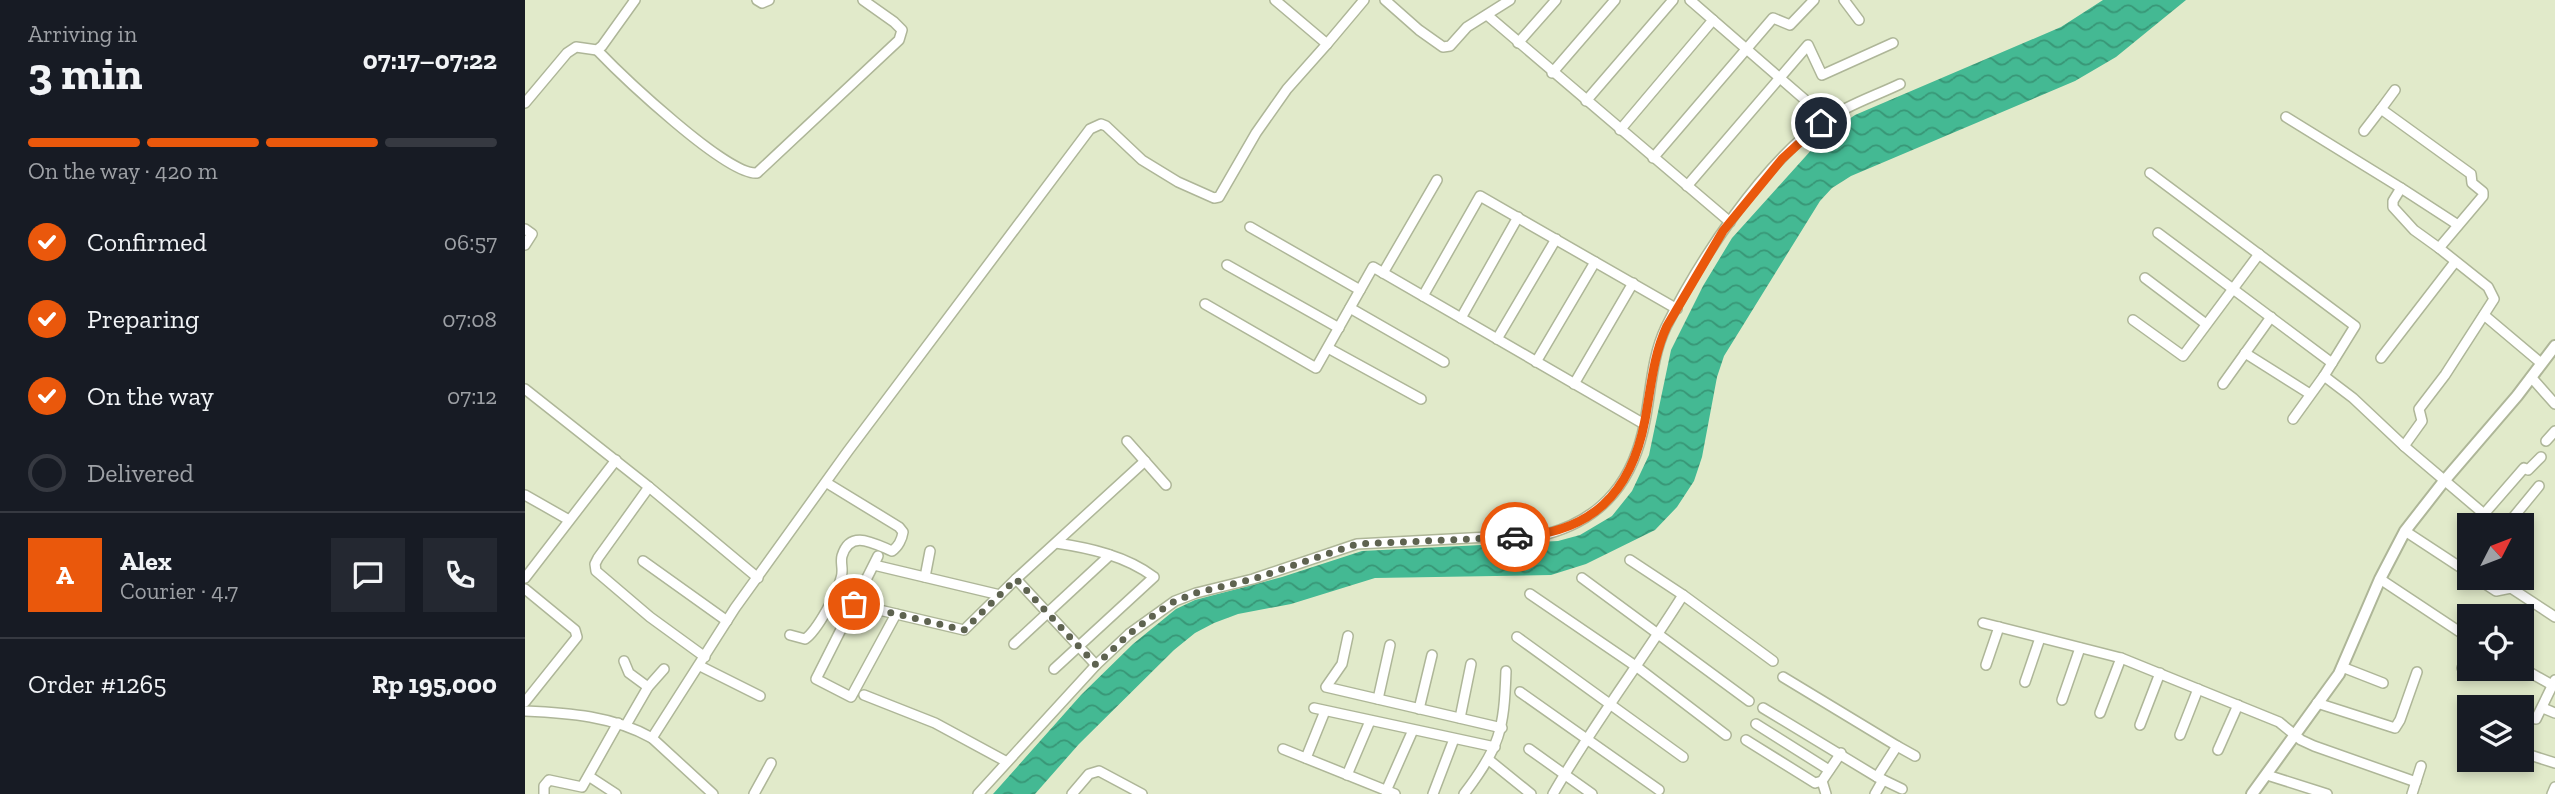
<!DOCTYPE html>
<html lang="en">
<head>
<meta charset="utf-8">
<style>
  body { margin:0; font-family:"Zilla Slab",serif; background:#242831; color:#f1f3f6; height:100vh; display:flex; flex-direction:column; font-size:26px; white-space:nowrap }
  * { box-sizing:border-box; margin:0 }
  p { font-size:23px; color:#9ea1a6 }
  .icon { flex:none; width:38px; height:38px; fill:none; stroke:currentColor; stroke-width:2; stroke-linecap:round; stroke-linejoin:round }
  .map { position:relative; flex:1; overflow:hidden }
  .sheet { display:flex; flex-direction:column; background:#171b24; width:525px }
  .sheet>* { flex:none }
  .needle { width:46px; rotate:48deg }
  .buttons { position:absolute; left:1932px; top:513px; display:grid; gap:14px }
  .buttons a { display:grid; place-items:center; width:77px; height:77px; border-radius:0px; background:#171b24; box-shadow:0 4px 10px #0003; font-size:35px }
  .pin { position:absolute; display:grid; place-items:center; width:60px; height:60px; color:#fff; margin:-30px; border:4px solid #fff; border-radius:50%; box-shadow:0 2px 7px #0007 }
  .courier { position:absolute; display:grid; place-items:center; width:70px; height:70px; margin:-35px; border:5px solid #ea580c; border-radius:50%; background:#fff; color:#222; box-shadow:0 2px 9px #0007 }
  .headline em { font-style:normal; font-weight:700 }
  .headline div { display:flex; flex-direction:column-reverse }
  .headline { display:flex; align-items:center; justify-content:space-between; height:119px; padding:0 28px }
  h1 { font-size:46px; font-weight:700; line-height:52px }
  .bar { display:grid; grid-template-columns:repeat(4,1fr); gap:10px 7px; align-content:center; height:84px; padding:0 28px }
  .bar i { height:9px; border-radius:5px; background:#363941 }
  .bar .active { background:#ea580c }
  .bar p { grid-column:span 4 }
  .line { display:flex; align-items:center; gap:18px; padding:0 28px; border-top:2px solid #363941 }
  .line div { flex:1 }
  .round { display:grid; place-items:center; flex:none; width:74px; height:74px; border-radius:0px; background:#242831 }
  ol { padding:0 28px; list-style:none }
  li { display:flex; align-items:center; gap:21px; height:77px }
  li p { margin-inline-start:auto }
  li .icon { padding:7px; border-radius:50%; background:#ea580c; color:#fff; stroke-width:4 }
  li:last-child { color:#9ea1a6 }
  li i { width:38px; height:38px; border:4px solid #363941; border-radius:50% }
  main { display:flex; flex:1; min-height:0 }
  .map>svg:first-child { display:block }
  .water { fill:url(#water-waves) }
  .lines { fill:none; stroke-linecap:round; stroke-linejoin:round }
  .minor-casing { stroke:#aeb698; stroke-width:12 }
  .tertiary-casing { stroke:#aeb698; stroke-width:14 }
  .minor { stroke:#fff; stroke-width:9 }
  .tertiary { stroke:#fff; stroke-width:10 }
  .done { stroke:#5e6350; stroke-width:7; stroke-dasharray:0 12.6 }
  .route { stroke:#ea580c; stroke-width:9 }
</style>
</head>
<body>
<main>
<section class="sheet">
<div class="headline"><div><h1>3 min</h1><p>Arriving in</p></div><em>07:17–07:22</em></div>
<div class="bar"><i class="active"></i><i class="active"></i><i class="active"></i><i></i><p>On the way · 420 m</p></div>
<ol>
<li><svg class="icon" aria-label="check" viewBox="0 0 24 24"><path d="M5 12l5 5 9-10"/></svg>Confirmed<p>06:57</p></li>
<li><svg class="icon" aria-label="check" viewBox="0 0 24 24"><path d="M5 12l5 5 9-10"/></svg>Preparing<p>07:08</p></li>
<li><svg class="icon" aria-label="check" viewBox="0 0 24 24"><path d="M5 12l5 5 9-10"/></svg>On the way<p>07:12</p></li>
<li><i></i>Delivered</li>
</ol>
<div class="line" style="height:126px"><b class="round" style="background:#ea580c;color:#fff">A</b><div><b>Alex</b><p>Courier · 4.7</p></div><a class="round"><svg class="icon" aria-label="chat" viewBox="0 0 24 24"><path d="M4 5h16v11H9l-5 4z"/></svg></a><a class="round"><svg class="icon" aria-label="phone" viewBox="0 0 24 24"><path d="M5 4h4l2 5-3 2q2 4 5 5l2-3 5 2v4C11 20 4 13 5 4z"/></svg></a></div>
<div class="line" style="height:91px"><div>Order #1265</div><b>Rp 195,000</b></div>
</section>
<div class="map">
<svg width="2030" height="794" viewBox="0 0 2030 794">
  <defs>
    <pattern id="water-waves" width="16" height="10" patternUnits="userSpaceOnUse" patternTransform="scale(1.75)"><rect width="16" height="10" fill="#44b993"/><path d="M0 5q4-4 8 0t8 0" fill="none" stroke="#389676"/></pattern>
  </defs>
  <rect width="100%" height="100%" fill="#e1eaca"/>
  <polygon class="water" points="1578,0 1661,0 1591,57 1550,81 1326,176 1307,188 1295,201 1199,356 1192,377 1177,457 1169,481 1152,507 1130,530 1061,564 1026,575 850,578 766,604 713,614 689,623 670,633 649,650 554,744 510,794 468,794 556,695 608,644 651,609 670,600 757,577 837,551 1033,541 1055,535 1087,516 1107,491 1124,455 1146,350 1178,286 1207,238 1298,137 1330,115 1536,27"/>
  <g class="lines">
    <defs>
      <g id="minor">
        <polyline points="232,0 237,3 244,0"/>
        <polyline points="750,0 802,44 839,0"/>
        <polyline points="860,0 894,30 918,47 925,46 942,27 985,0"/>
        <polyline points="1165,0 1286,105 1296,123"/>
        <polyline points="1319,0 1334,20"/>
        <polyline points="962,15 1205,222"/>
        <polyline points="993,43 1031,0"/>
        <path d="M 72,50 C 96,75 202,176 232,173 L 374,40 L 377,30 L 369,22 L 338,0"/>
        <polyline points="1027,73 1090,0"/>
        <polyline points="1870,90 1856,109 1946,174 1947,183 1958,192 1958,196 1914,248 1963,287 1969,299 1920,375 1894,409 1897,421 1879,446"/>
        <polyline points="1061,101 1148,0"/>
        <polyline points="0,103 42,53 51,47 72,50 77,46 110,0"/>
        <polyline points="1761,117 1876,188 1868,201 1868,207 1889,230 1914,248"/>
        <polyline points="1095,130 1188,20"/>
        <polyline points="1839,131 1856,109"/>
        <polyline points="1128,158 1248,18 1265,25 1289,0"/>
        <polyline points="1625,173 1830,326 1799,376"/>
        <polyline points="1162,186 1283,45 1297,75 1368,43"/>
        <polyline points="1876,188 1933,225"/>
        <polyline points="725,227 835,290"/>
        <polyline points="0,229 7,234 0,245"/>
        <polyline points="1633,233 1807,363"/>
        <polyline points="702,265 814,328"/>
        <polyline points="858,273 912,180"/>
        <polyline points="1620,278 1681,324"/>
        <polyline points="898,296 955,196 1152,309"/>
        <polyline points="680,304 791,368 848,267 1119,424"/>
        <polyline points="825,308 919,362"/>
        <polyline points="1959,315 2016,363"/>
        <polyline points="936,318 993,217"/>
        <polyline points="1608,320 1658,356 1734,254"/>
        <polyline points="972,339 1031,239"/>
        <polyline points="803,348 896,399"/>
        <polyline points="1720,353 1785,394"/>
        <polyline points="1856,358 1930,262"/>
        <polyline points="1011,362 1070,262"/>
        <polyline points="2006,377 2030,404"/>
        <polyline points="1049,384 1108,283"/>
        <polyline points="1698,384 1746,317"/>
        <polyline points="0,389 124,487 233,578"/>
        <polyline points="1768,419 1799,376 1828,398 1879,446 1972,525"/>
        <polyline points="602,441 641,485"/>
        <polyline points="2021,441 2030,431"/>
        <polyline points="124,487 73,558 70,564 71,571 125,617 180,657"/>
        <polyline points="0,495 44,520"/>
        <polyline points="1959,514 1999,468 2003,470 2016,457"/>
        <polyline points="1982,525 2014,486"/>
        <polyline points="1880,531 1944,573"/>
        <polyline points="353,556 291,679 326,697 371,614"/>
        <polyline points="1105,560 1158,595 1248,661"/>
        <polyline points="118,561 202,621"/>
        <polyline points="349,565 475,595"/>
        <polyline points="400,577 405,551"/>
        <polyline points="0,578 91,460"/>
        <polyline points="1057,578 1224,701"/>
        <polyline points="1951,578 1971,591 1986,588 2030,617"/>
        <polyline points="491,579 571,665"/>
        <polyline points="1855,579 1944,638"/>
        <polyline points="0,589 50,630 52,637 0,702"/>
        <polyline points="1005,594 1112,667 1201,735"/>
        <polyline points="329,604 439,630 491,579 620,461"/>
        <polyline points="1458,623 1596,658 1754,722 1776,740 1789,746 1891,782"/>
        <path d="M 265,635 L 280,639 C 292,631 313,592 316,578 C 319,570 315,563 317,556 C 325,529 348,543 367,551 C 373,547 377,539 378,532 L 374,527 L 302,483"/>
        <polyline points="823,636 817,664 801,687 977,728"/>
        <polyline points="992,637 1158,757"/>
        <polyline points="489,644 585,555"/>
        <polyline points="99,661 104,673 123,687"/>
        <polyline points="1461,665 1474,627"/>
        <polyline points="175,666 235,696"/>
        <polyline points="1817,667 1858,683"/>
        <polyline points="1937,668 1944,653"/>
        <polyline points="1997,668 2027,685"/>
        <path d="M 529,669 L 629,577 C 601,556 565,548 531,543"/>
        <polyline points="1258,677 1372,746 1352,777"/>
        <polyline points="1500,682 1515,638"/>
        <polyline points="995,692 1134,790"/>
        <polyline points="339,695 410,723 482,762"/>
        <polyline points="853,699 865,645"/>
        <polyline points="1537,700 1555,648"/>
        <polyline points="1970,701 1983,707"/>
        <polyline points="1792,703 1870,728 1875,720 1892,672"/>
        <polyline points="789,708 970,747"/>
        <polyline points="1238,708 1352,777 1377,789"/>
        <polyline points="2018,708 2030,713"/>
        <polyline points="894,709 907,655"/>
        <path d="M 0,711 C 44,713 88,716 127,738 L 210,608 L 323,451 L 565,129 L 576,124 L 581,126 L 617,160 L 653,182 L 689,198 L 694,197 L 731,133 L 762,89 L 802,44"/>
        <polyline points="1575,713 1596,658"/>
        <polyline points="1997,714 2011,719 2030,680"/>
        <polyline points="935,718 946,664"/>
        <polyline points="1231,724 1304,770"/>
        <polyline points="101,725 123,687 139,669"/>
        <polyline points="1615,725 1635,673"/>
        <polyline points="1655,735 1673,689"/>
        <polyline points="127,738 188,794"/>
        <polyline points="1221,740 1290,783 1297,781 1316,753"/>
        <polyline points="1372,746 1390,756"/>
        <polyline points="758,749 870,794"/>
        <polyline points="1004,749 1067,794"/>
        <polyline points="1693,750 1713,705"/>
        <polyline points="2008,756 2030,763"/>
        <polyline points="781,758 800,711"/>
        <polyline points="964,760 1006,794"/>
        <polyline points="822,775 845,721"/>
        <polyline points="1742,775 1802,794"/>
        <polyline points="65,777 91,794"/>
        <polyline points="1297,781 1301,794"/>
        <polyline points="861,791 888,730"/>
        <polyline points="19,794 19,786 24,780 57,787 93,723"/>
        <polyline points="229,794 246,763"/>
        <path d="M 453,794 L 571,665 L 604,634 L 650,601 L 671,593 L 728,579 L 832,544 L 1022,534 C 1080,518 1109,479 1120,421 C 1126,390 1127,356 1141,327 C 1174,261 1237,164 1299,121 C 1322,105 1350,96 1375,84"/>
        <polyline points="547,794 564,774 574,771 617,794"/>
        <polyline points="908,794 929,739"/>
        <path d="M 939,794 C 975,747 979,730 981,671"/>
        <path d="M 1028,794 C 1067,726 1116,662 1158,595"/>
        <polyline points="1350,794 1358,780"/>
        <polyline points="1887,794 1896,766"/>
        <polyline points="2027,794 2030,787"/>
      </g>
      <polyline id="tertiary" points="1727,794 1814,674 1855,579 1880,531 1919,481 1992,396 2030,346"/>
    </defs>
    <use href="#minor" class="minor-casing"/>
    <use href="#tertiary" class="tertiary-casing"/>
    <use href="#minor" class="minor"/>
    <use href="#tertiary" class="tertiary"/>
  </g>
  <g class="lines">
    <polyline class="done" points="329,604 439,630 491,579 571,665 604,634 633,612 650,601 671,593 728,579 832,544 990,537"/>
    <path class="route" d="M 990,537 C 1066,533 1106,494 1120,420 C 1126,388 1128,356 1142,326 L 1198,231 L 1257,159 L 1296,123"/>
  </g>
</svg>
<div class="buttons">
<a><svg class="needle" viewBox="-14 -14 28 28"><path d="M0-13l5 13h-10z" fill="#e53935"/><path d="M0 13l5-13h-10z" fill="#9ea1a6"/></svg></a>
<a><svg class="icon" aria-label="locate" viewBox="0 0 24 24"><circle cx="12" cy="12" r="6"/><path d="M12 2v4M12 18v4M2 12h4M18 12h4"/></svg></a>
<a><svg class="icon" aria-label="layers" viewBox="0 0 24 24"><path d="M12 4l9 5-9 5-9-5zM3 14l9 5 9-5"/></svg></a>
</div>
<div class="pin" style="left:329px;top:604px;background:#ea580c"><svg class="icon" aria-label="bag" viewBox="0 0 24 24"><path d="M5 8h14l-1 12H6zM9 8a3 3 0 0 1 6 0"/></svg></div>
<div class="pin" style="left:1296px;top:123px;background:#1f2937"><svg class="icon" aria-label="home" viewBox="0 0 24 24"><path d="M3 11l9-7 9 7M6 9v11h12V9"/></svg></div>
<div class="courier" style="left:990px;top:537px"><svg class="icon" aria-label="car" viewBox="0 0 24 24"><path d="M5 17H2v-5l4-1 3-4h7l3 4 3 1v5h-3M9 17h6M6 11h13"/><circle cx="7" cy="17" r="2"/><circle cx="17" cy="17" r="2"/></svg></div>
</div>
</main>
</body>
</html>
